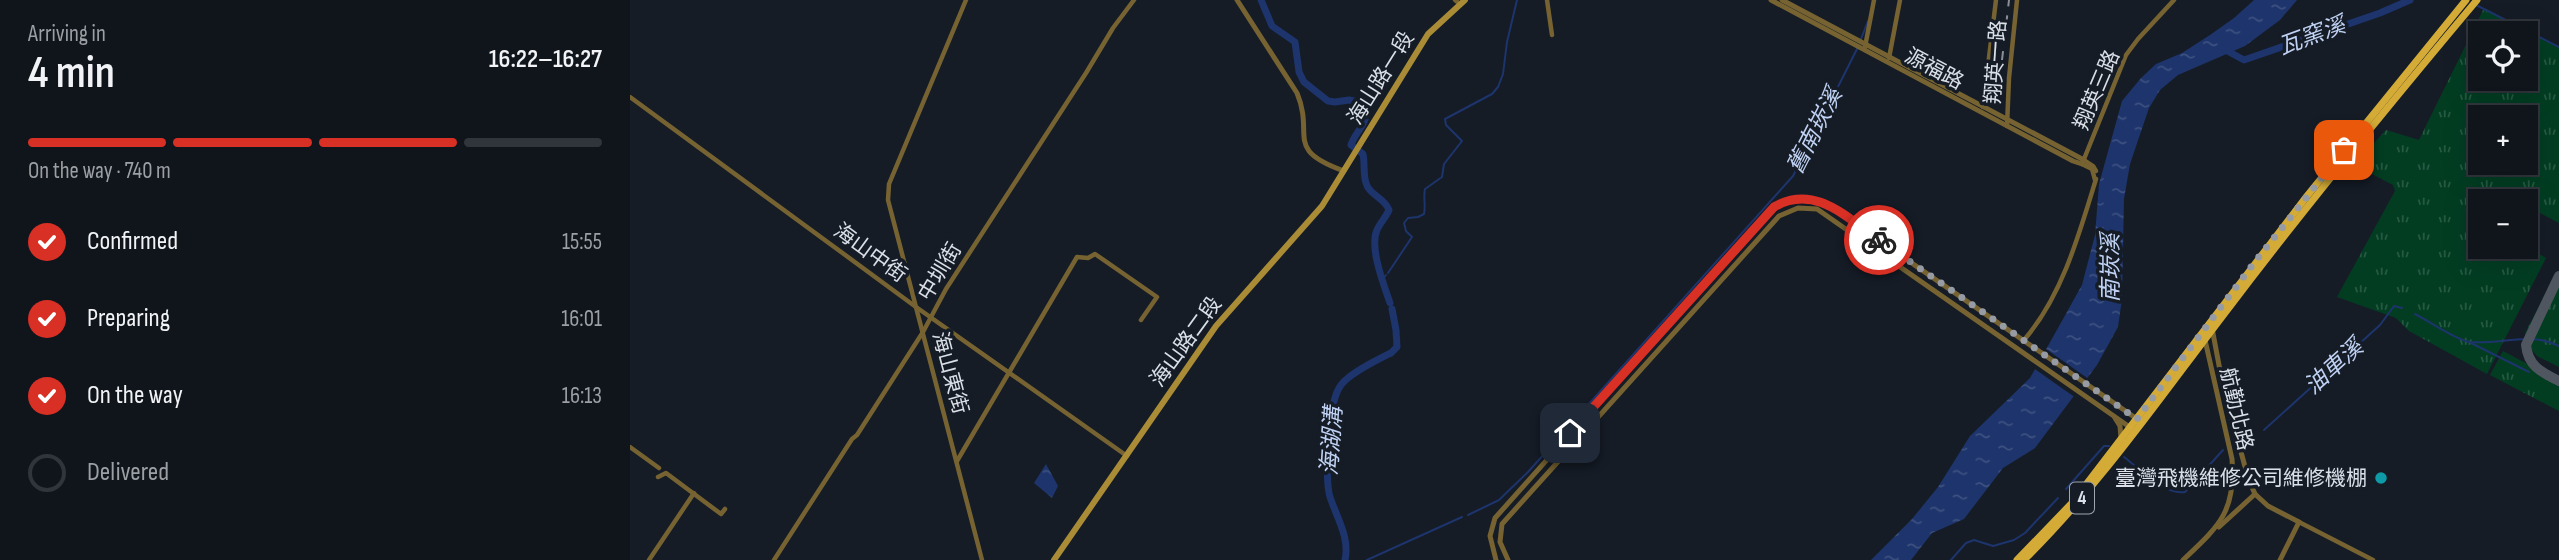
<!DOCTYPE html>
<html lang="en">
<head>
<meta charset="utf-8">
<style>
  body { margin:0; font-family:"Sofia Sans Condensed","Noto Sans TC",sans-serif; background:#1e2229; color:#f1f3f6; height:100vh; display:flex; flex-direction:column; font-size:26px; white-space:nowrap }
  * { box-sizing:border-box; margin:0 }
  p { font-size:23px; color:#9c9fa3 }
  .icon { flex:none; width:38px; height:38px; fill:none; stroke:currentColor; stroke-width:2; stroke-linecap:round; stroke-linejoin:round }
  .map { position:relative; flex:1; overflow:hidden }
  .sheet { display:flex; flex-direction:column; background:#10151c; width:630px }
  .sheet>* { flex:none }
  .buttons { position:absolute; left:1838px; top:21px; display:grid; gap:14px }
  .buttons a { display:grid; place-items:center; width:70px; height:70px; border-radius:0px; background:#10151c; box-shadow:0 7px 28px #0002,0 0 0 2px #30343b; font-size:35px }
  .pin { position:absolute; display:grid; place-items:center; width:60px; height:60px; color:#fff; margin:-30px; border-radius:14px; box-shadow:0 4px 10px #0006 }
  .courier { position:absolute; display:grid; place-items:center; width:70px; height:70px; margin:-35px; border:5px solid #d93025; border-radius:50%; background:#fff; color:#222; box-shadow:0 2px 9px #0007 }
  .head em { font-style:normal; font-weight:600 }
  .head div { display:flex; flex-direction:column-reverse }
  .head { display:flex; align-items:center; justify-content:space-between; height:119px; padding:0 28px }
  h1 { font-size:46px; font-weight:600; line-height:52px }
  .bar { display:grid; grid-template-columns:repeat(4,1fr); gap:10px 7px; align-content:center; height:84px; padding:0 28px }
  .bar i { height:9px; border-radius:5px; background:#30343b }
  .bar .current { background:#d93025 }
  .bar p { grid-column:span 4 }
  ol { padding:0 28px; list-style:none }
  li { display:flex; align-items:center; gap:21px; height:77px }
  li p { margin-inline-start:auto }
  li .icon { padding:7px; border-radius:50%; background:#d93025; color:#fff; stroke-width:4 }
  li:last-child { color:#9c9fa3 }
  li i { width:38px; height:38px; border:4px solid #30343b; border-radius:50% }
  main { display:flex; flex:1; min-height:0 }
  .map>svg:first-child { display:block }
  .grass { fill:url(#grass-tufts); fill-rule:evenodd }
  .water { fill:url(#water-ripples) }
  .pier { fill:#151c26 }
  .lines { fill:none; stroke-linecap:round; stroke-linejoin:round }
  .stream { stroke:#1d346c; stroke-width:2 }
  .river { stroke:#1d346c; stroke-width:7 }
  .taxiway { stroke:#50565f; stroke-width:10 }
  .minor { stroke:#766331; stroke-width:4.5 }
  .tertiary { stroke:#766331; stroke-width:5 }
  .secondary { stroke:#aa8b36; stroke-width:6 }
  .primary { stroke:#d3ab36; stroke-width:7 }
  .rail { stroke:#8a8f98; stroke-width:2; stroke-dasharray:9 9; stroke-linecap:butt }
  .done { stroke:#969ba4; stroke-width:7; stroke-dasharray:0 12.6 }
  .route { stroke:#d93025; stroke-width:9 }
  .culture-dot { fill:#0f9aa8; stroke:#151c26; stroke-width:2.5 }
  .labels { text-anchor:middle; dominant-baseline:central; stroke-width:7; stroke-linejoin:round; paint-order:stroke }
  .shield { fill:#151c26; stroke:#a0a5ae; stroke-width:2 }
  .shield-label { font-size:19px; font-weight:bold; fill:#dbe0e8 }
  .street-label { font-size:21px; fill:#dbe0e8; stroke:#151c26 }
  .poi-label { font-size:21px; fill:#dbe0e8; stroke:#151c26; text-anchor:end }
  .water-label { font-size:23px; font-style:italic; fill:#c0d2f4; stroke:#151c26 }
</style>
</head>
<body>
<main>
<section class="sheet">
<div class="head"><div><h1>4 min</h1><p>Arriving in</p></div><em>16:22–16:27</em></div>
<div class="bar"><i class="current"></i><i class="current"></i><i class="current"></i><i></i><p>On the way · 740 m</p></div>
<ol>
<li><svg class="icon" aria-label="check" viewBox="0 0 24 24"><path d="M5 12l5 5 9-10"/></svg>Confirmed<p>15:55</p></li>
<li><svg class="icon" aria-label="check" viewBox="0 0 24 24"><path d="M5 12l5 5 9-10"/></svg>Preparing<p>16:01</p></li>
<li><svg class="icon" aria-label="check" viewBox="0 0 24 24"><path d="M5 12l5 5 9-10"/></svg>On the way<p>16:13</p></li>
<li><i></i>Delivered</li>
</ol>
</section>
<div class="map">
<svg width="1929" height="560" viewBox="0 0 1929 560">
  <defs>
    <pattern id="grass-tufts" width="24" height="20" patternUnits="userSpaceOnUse" patternTransform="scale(1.75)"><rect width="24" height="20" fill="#023d22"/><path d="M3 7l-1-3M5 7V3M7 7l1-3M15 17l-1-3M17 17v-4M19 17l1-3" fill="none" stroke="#265942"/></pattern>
    <pattern id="water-ripples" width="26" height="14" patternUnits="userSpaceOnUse" patternTransform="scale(1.75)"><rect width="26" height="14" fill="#1d346c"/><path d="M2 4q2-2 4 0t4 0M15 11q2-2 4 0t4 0" fill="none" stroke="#3d5181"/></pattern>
  </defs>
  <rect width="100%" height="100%" fill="#151c26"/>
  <g class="grass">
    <path d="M 1854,8 L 1929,47 L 1929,223 L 1895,205 L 1895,201 L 1887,201 L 1876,195 L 1872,201 L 1850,201 L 1850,247 L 1895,246 L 1916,258 L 1857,374 L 1779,331 L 1766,318 L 1707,297 L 1765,191 L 1763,185 L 1740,173 L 1734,164 L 1743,144 L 1756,130 L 1789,140 ZM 1895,33 L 1895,79 L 1850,79 L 1850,33 ZM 1895,117 L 1895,163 L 1850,163 L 1850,117 Z"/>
    <polygon points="1929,275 1929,367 1907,356 1896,343 1895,333 1923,279"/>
    <polygon points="1873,351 1929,381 1929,411 1860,375"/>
  </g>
  <g class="water">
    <polygon points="1624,0 1667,0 1650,20 1615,46 1548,75 1530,90 1519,108 1500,164 1494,199 1492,299 1488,327 1467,365 1405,448 1373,468 1334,519 1302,533 1281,560 1241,560 1282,519 1308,487 1340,436 1400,378 1452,285 1465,235 1469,184 1492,101 1511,78 1526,64 1552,53 1580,35 1604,18"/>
    <polygon points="416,464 428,486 422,498 404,483"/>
  </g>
  <polygon class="pier" points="1413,347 1460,380 1446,398 1402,367"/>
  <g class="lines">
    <g class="stream">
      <polyline points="1846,5 1929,47"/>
      <polyline points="1231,39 1238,21"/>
      <path d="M 758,273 L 782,237 L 776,231 L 774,223 L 778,218 L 788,217 L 794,214 C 796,205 793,197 795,189 L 812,177 L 814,164 L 832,141 L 816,125 L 815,119 L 862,94 L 868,87 L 873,74 L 877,42 L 887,0"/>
      <polyline points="752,280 756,275"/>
      <path d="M 1785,314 C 1799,321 1826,340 1840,342 C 1870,345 1900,331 1929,346"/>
      <polyline points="1841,343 1899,372"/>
      <polyline points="1634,430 1750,325 1764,306 1772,308"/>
      <path d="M 1494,457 C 1510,469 1533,495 1555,492 L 1593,450"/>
      <polyline points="1436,489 1474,446 1479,446"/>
      <polyline points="838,515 869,500 898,472 1163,176 1228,47"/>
      <polyline points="737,560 832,517"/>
      <polyline points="1321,560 1336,543 1344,540 1363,546 1384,540 1395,533 1428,498"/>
    </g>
    <g class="river">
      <path d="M 631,0 L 642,26 L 665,42 L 669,72 L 674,82 L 698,101 L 705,102 L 719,100 L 733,103 C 743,121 726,129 721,145 L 733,154 C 735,163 733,175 736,183 C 739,195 755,198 759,210 C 756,217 750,223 747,230 C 739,248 754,285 760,303"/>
      <polyline points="1592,48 1614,60 1750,13 1780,0"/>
      <path d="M 715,560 C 720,538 707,518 700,497 C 694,478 698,401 711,385 C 720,373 747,360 761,353 L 767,347 L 766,330 L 762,309"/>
    </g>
    <path class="taxiway" d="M 1929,276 L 1896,345 C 1898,366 1911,372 1929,381"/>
    <g class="minor">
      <polyline points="336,0 259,184 258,200 352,560"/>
      <polyline points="825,0 830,4"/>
      <polyline points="917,0 922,35"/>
      <polyline points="1235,47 1244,0"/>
      <polyline points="1259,58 1270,0"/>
      <polyline points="0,97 286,307 497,456"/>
      <polyline points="1353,107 1366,0"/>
      <polyline points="1377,126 1379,78 1387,0"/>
      <polyline points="1454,160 1463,166 1466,171"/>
      <polyline points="1465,180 1462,169 1452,164 1496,55 1508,39 1544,0"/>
      <path d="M 1394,340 C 1432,296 1449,235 1466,179"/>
      <polyline points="0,447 29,468"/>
      <polyline points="327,461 447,257 458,258 465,254 527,297 511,320"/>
      <polyline points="28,477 36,473 91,514 95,509"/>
      <polyline points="1669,522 1743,560"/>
      <polyline points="19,560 64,493"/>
      <polyline points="144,560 222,439 227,435 293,332 316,289 456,73 483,28 504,0"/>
    </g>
    <g class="tertiary">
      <path d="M 607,0 L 667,93 C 685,136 653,149 714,171"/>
      <polyline points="1141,0 1443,161 1452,164"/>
      <polyline points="1152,0 1454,160"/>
      <polyline points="1582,328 1592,381 1618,478 1625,494 1638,506 1669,522 1650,560"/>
      <polyline points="1485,418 1490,426 1491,438"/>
      <polyline points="1589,527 1625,494"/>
      <path d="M 866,560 L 860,536 L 865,518 L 1133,218 C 1150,201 1172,193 1195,203 L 1507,419"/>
      <polyline points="878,560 870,542 872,524 1149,216 1168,208 1187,209 1501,428"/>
      <path d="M 1553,560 C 1589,526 1606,512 1602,459 L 1575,340"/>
    </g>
    <polyline class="secondary" points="424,560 586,326 692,206 798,34 835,0"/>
    <g class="primary">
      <polyline points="1387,560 1442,503 1677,196 1836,0"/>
      <path d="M 1394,560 C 1472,483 1534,392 1601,305 C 1680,201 1763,100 1847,0"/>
    </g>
    <polyline class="rail" points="1372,60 1379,0"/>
  </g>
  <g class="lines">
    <polyline class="done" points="1249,240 1507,419 1624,263 1714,150"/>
    <path class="route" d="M 940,433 L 1144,207 C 1185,183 1217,218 1249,240"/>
  </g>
  <circle class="culture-dot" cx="1751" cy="478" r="7"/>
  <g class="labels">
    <rect class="shield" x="1440" y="482.5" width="24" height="31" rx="5"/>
    <g class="shield-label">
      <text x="1452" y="498">4</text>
    </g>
    <g class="street-label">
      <text transform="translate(1366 62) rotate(-86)">翔英一路</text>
      <text transform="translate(1304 69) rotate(28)">源福路</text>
      <text transform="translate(751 78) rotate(-58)">海山路一段</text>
      <text transform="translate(1467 90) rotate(-67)">翔英三路</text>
      <text transform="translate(240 253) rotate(36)">海山中街</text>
      <text transform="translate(310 272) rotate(-59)">中圳街</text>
      <text transform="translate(556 342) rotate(-54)">海山路二段</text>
      <text transform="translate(320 373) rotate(75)">海山東街</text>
      <text transform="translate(1606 409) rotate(77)">航勤北路</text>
    </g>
    <g class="poi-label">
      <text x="1737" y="478">臺灣飛機維修公司維修機棚</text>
    </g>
    <g class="water-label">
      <text transform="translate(1682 36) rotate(-20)">瓦窯溪</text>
      <text transform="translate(1185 131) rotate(-63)">舊南崁溪</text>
      <text transform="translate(1481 268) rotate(-90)">南崁溪</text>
      <text transform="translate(1704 367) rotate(-42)">油車溪</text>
      <text transform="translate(702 441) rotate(-86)">海湖溝</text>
    </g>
  </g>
</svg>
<div class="buttons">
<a><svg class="icon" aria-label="locate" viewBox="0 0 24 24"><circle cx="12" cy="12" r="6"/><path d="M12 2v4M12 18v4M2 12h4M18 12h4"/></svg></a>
<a>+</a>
<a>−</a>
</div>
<div class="pin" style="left:1714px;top:150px;background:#ea580c"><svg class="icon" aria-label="bag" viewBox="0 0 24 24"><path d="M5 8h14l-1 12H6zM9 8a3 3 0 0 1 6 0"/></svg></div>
<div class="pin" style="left:940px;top:433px;background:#1f2937"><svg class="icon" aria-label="home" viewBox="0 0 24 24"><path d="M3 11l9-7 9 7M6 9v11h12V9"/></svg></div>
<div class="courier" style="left:1249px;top:240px"><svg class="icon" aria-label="bike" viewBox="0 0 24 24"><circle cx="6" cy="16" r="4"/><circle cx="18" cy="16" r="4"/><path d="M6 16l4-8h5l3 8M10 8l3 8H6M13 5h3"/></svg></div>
</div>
</main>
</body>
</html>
